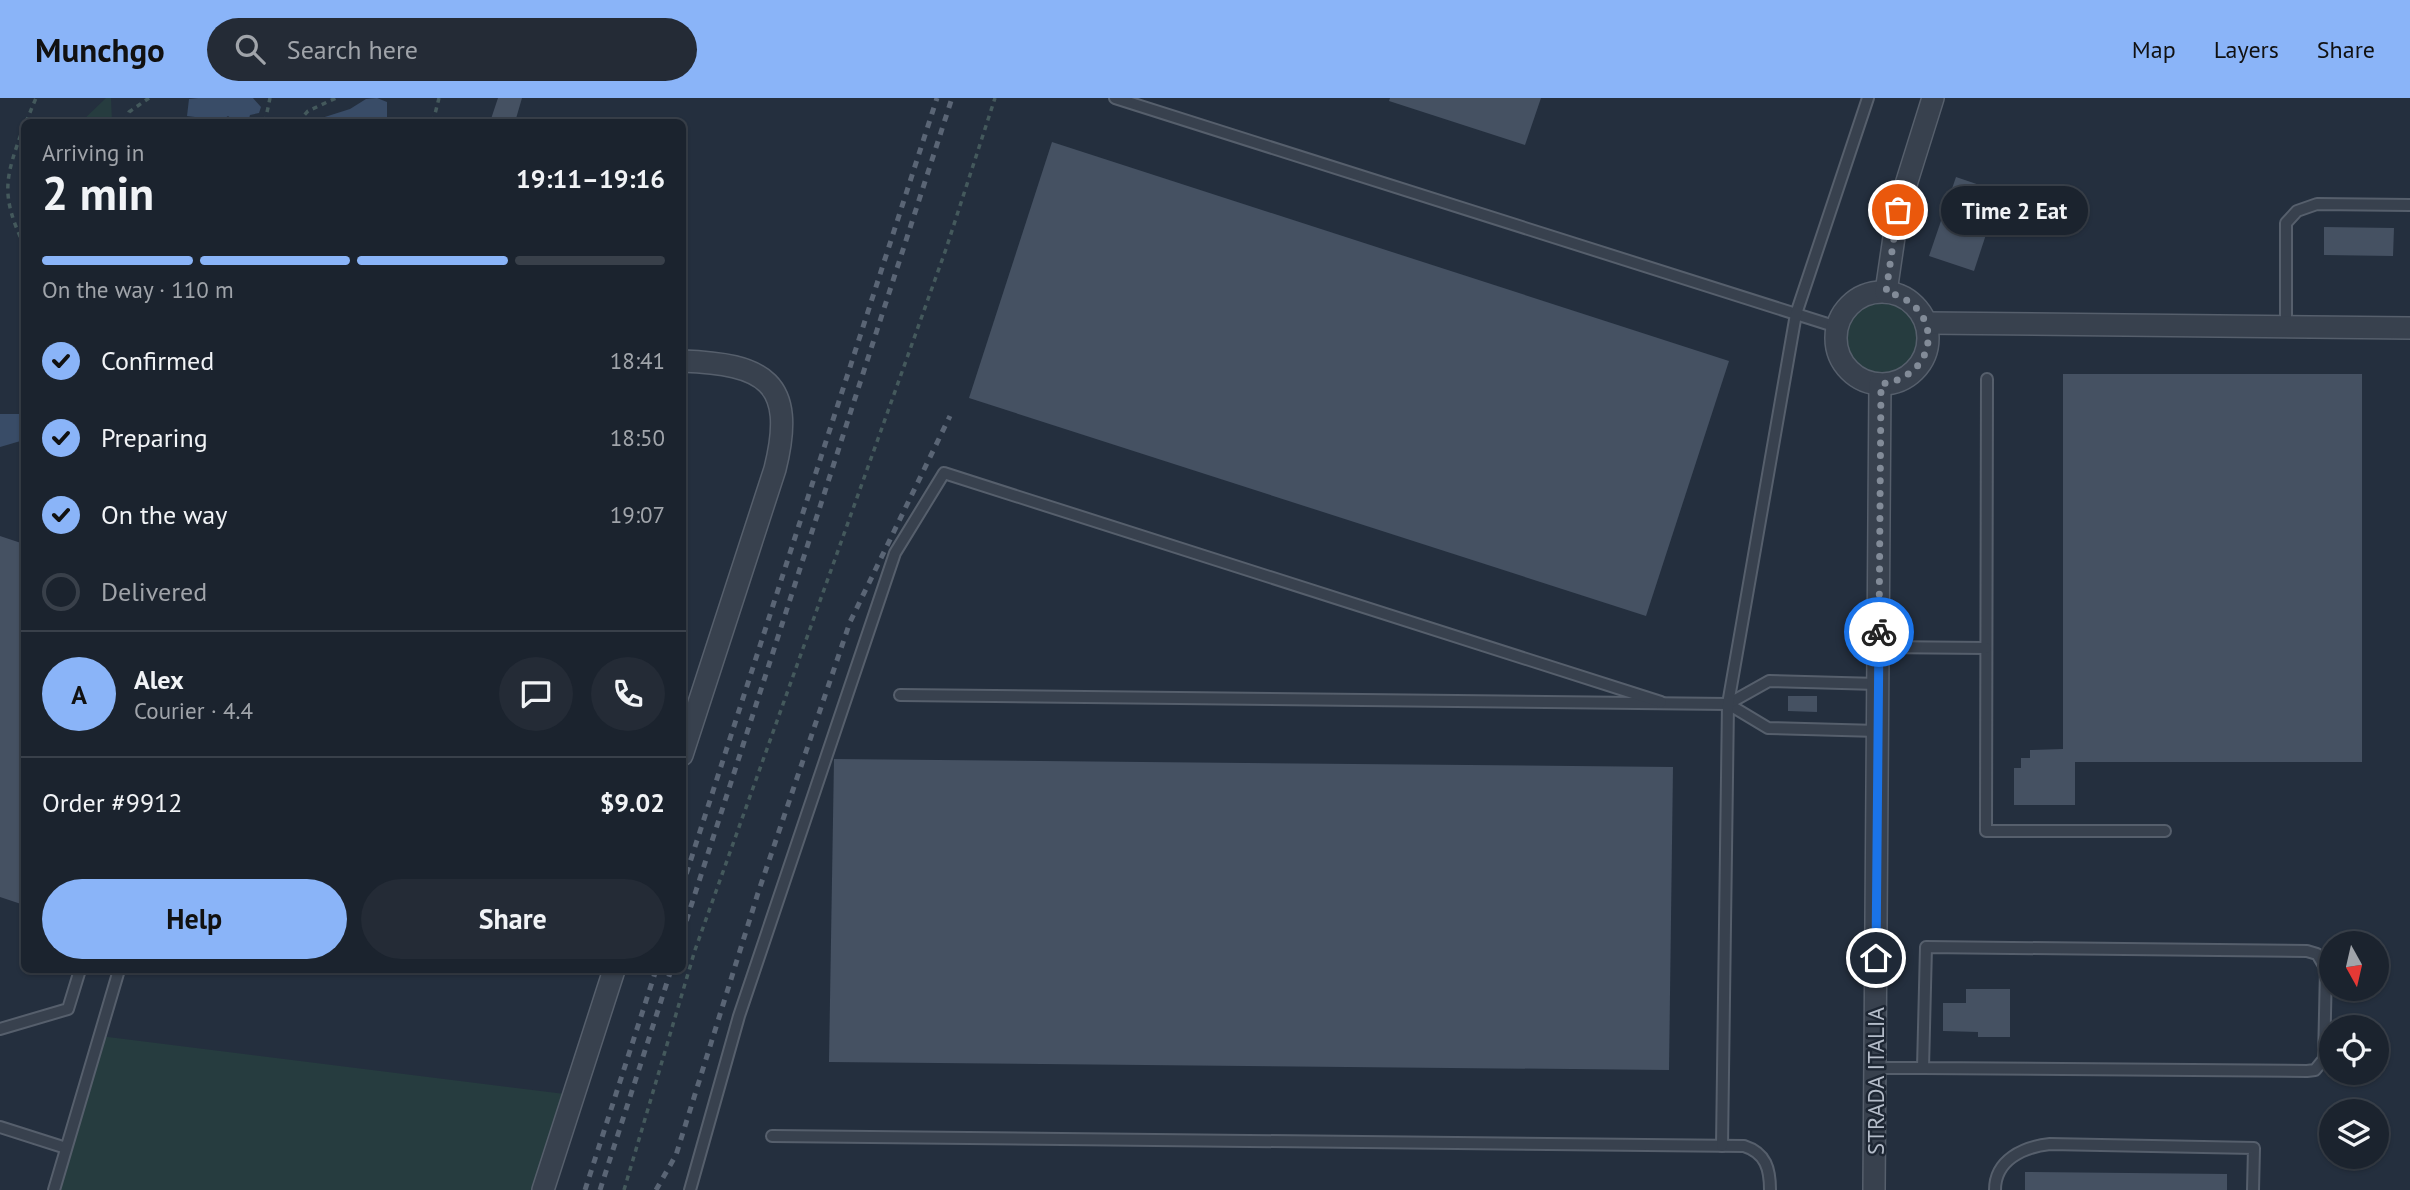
<!DOCTYPE html>
<html lang="en">
<head>
<meta charset="utf-8">
<style>
  body { margin:0; font-family:"PT Sans",sans-serif; background:#242b36; color:#f1f3f6; height:100vh; display:flex; flex-direction:column; font-size:26px; white-space:nowrap }
  * { box-sizing:border-box; margin:0 }
  p { font-size:23px; color:#a0a4aa }
  .icon { flex:none; width:38px; height:38px; fill:none; stroke:currentColor; stroke-width:2; stroke-linecap:round; stroke-linejoin:round }
  .map { position:relative; flex:1; overflow:hidden }
  .panel { position:absolute; left:21px; top:21px; width:665px; height:854px; display:flex; flex-direction:column; background:#1b232e; border-radius:10px; box-shadow:0 2px 5px #0004,0 0 0 2px #39404a }
  .panel>* { flex:none }
  .needle { width:46px; rotate:172deg }
  .fabs { position:absolute; left:2319px; top:833px; display:grid; gap:14px }
  .fabs a { display:grid; place-items:center; width:70px; height:70px; border-radius:50%; background:#1b232e; box-shadow:0 2px 5px #0004,0 0 0 2px #39404a; font-size:35px }
  .pin { position:absolute; display:grid; place-items:center; width:60px; height:60px; color:#fff; margin:-30px; border:4px solid #fff; border-radius:50%; box-shadow:0 2px 7px #0007 }
  .courier { position:absolute; display:grid; place-items:center; width:70px; height:70px; margin:-35px; border:5px solid #1a73e8; border-radius:50%; background:#fff; color:#222; box-shadow:0 2px 9px #0007 }
  .bubble { position:absolute; height:49px; border-radius:24px; background:#1b232e; box-shadow:0 2px 5px #0004,0 0 0 2px #39404a; font-size:23px; font-weight:800; line-height:49px; text-align:center }
  .overview em { font-style:normal; font-weight:800 }
  .overview div { display:flex; flex-direction:column-reverse }
  .overview { display:flex; align-items:center; justify-content:space-between; height:119px; padding:0 21px }
  h1 { font-size:46px; font-weight:800; line-height:52px }
  .bar { display:grid; grid-template-columns:repeat(4,1fr); gap:10px 7px; align-content:center; height:84px; padding:0 21px }
  .bar i { height:9px; border-radius:5px; background:#39404a }
  .bar .current { background:#8ab4f8 }
  .bar p { grid-column:span 4 }
  .line { display:flex; align-items:center; gap:18px; padding:0 21px; border-top:2px solid #39404a }
  .line div { flex:1 }
  .round { display:grid; place-items:center; flex:none; width:74px; height:74px; border-radius:37px; background:#242b36 }
  ol { padding:0 21px; list-style:none }
  li { display:flex; align-items:center; gap:21px; height:77px }
  li p { margin-inline-start:auto }
  li .icon { padding:7px; border-radius:50%; background:#8ab4f8; color:#111; stroke-width:4 }
  li:last-child { color:#a0a4aa }
  li i { width:38px; height:38px; border:4px solid #39404a; border-radius:50% }
  .cta { display:flex; gap:14px; margin-top:auto; padding:14px 21px }
  .cta a { flex:1; height:80px; border-radius:42px; background:#8ab4f8; color:#111; font-size:28px; font-weight:800; line-height:80px; text-align:center }
  .cta a+a { background:#242b36; color:#f1f3f6 }
  header { display:flex; align-items:center; gap:42px; box-sizing:border-box; height:98px; padding:0 35px; background:#8ab4f8; color:#111 }
  header strong { font-size:33px }
  nav { display:flex; gap:38px; margin-inline-start:auto; font-size:24px }
  .search { width:490px; height:63px; background:#242b36; display:flex; align-items:center; gap:18px; box-sizing:border-box; padding:0 24px; border-radius:38px; color:#a0a4aa; font-size:26px }
  .map>svg:first-child { display:block }
  .green { fill:#263c3f }
  .water { fill:#394c67 }
  .building { fill:#455162 }
  .lines { fill:none; stroke-linecap:round; stroke-linejoin:round }
  .service-casing { stroke:#565f6c; stroke-width:14 }
  .minor-casing { stroke:#565f6c; stroke-width:24 }
  .path { stroke:#44595c; stroke-width:3.5; stroke-dasharray:5 5; stroke-linecap:butt }
  .service { stroke:#38414e; stroke-width:10 }
  .minor { stroke:#38414e; stroke-width:21 }
  .rail { stroke:#5a6575; stroke-width:5; stroke-dasharray:7 7; stroke-linecap:butt }
  .done { stroke:#828b98; stroke-width:7; stroke-dasharray:0 12.6 }
  .route { stroke:#1a73e8; stroke-width:9 }
  .labels { text-anchor:middle; dominant-baseline:central; stroke-width:5; stroke-linejoin:round; paint-order:stroke }
  .street-label { font-size:23px; fill:#b4bcc9; stroke:#1d2633 }
</style>
</head>
<body>
<header>
<strong>Munchgo</strong>
<div class="search"><svg class="icon" aria-label="search" viewBox="0 0 24 24"><circle cx="10" cy="10" r="6"/><path d="M15 15l6 6"/></svg>Search here</div>
<nav><a>Map</a><a>Layers</a><a>Share</a></nav>
</header>
<div class="map">
<svg width="2410" height="1092" viewBox="0 0 2410 1092">
  <rect width="100%" height="100%" fill="#242f3e"/>
  <g class="green">
    <polygon points="106,0 111,0 112,24 82,23"/>
    <circle cx="1882" cy="240" r="46"/>
    <polygon points="100,938 573,997 543,1092 54,1092"/>
  </g>
  <g class="water">
    <polygon points="198,0 253,0 261,9 259,15 250,17 248,24 235,24 228,18 220,24 197,24 195,19 187,18 189,1"/>
    <polygon points="377,0 387,4 387,19 392,24 309,24 350,11 366,1"/>
    <polygon points="0,316 24,316 24,342 0,349"/>
  </g>
  <g class="building">
    <polygon points="498,0 522,0 515,24 490,24"/>
    <polygon points="1390,0 1541,0 1525,47 1389,3"/>
    <polygon points="1052,44 1729,263 1646,518 969,300"/>
    <polygon points="1956,79 2000,94 1974,173 1929,158"/>
    <polygon points="2324,129 2394,130 2393,158 2324,157"/>
    <polygon points="2063,276 2362,276 2362,664 2075,664 2075,707 2014,707 2014,670 2021,670 2021,660 2030,660 2030,652 2063,651"/>
    <polygon points="0,438 24,446 24,807 0,799"/>
    <polygon points="1788,598 1817,598 1817,614 1788,613"/>
    <polygon points="834,661 1673,669 1669,972 829,964"/>
    <polygon points="1966,891 2010,891 2010,939 1978,939 1978,934 1943,933 1943,905 1966,905"/>
    <polygon points="2025,1074 2227,1076 2227,1092 2025,1092"/>
  </g>
  <g class="lines">
    <defs>
      <g id="service">
        <polyline points="1115,0 1837,229"/>
        <polyline points="2286,229 2286,125 2297,113 2317,106 2410,107"/>
        <polyline points="1987,281 1986,733 2165,733"/>
        <polyline points="1878,549 1986,550"/>
        <polyline points="900,597 1728,606 1768,630 1878,633"/>
        <polyline points="1728,606 1769,583 1878,586"/>
        <polyline points="0,931 68,911 80,872"/>
        <polyline points="1875,970 1923,970 2307,973 2315,972 2324,961 2326,871 2317,856 2307,853 1926,849 1923,970"/>
        <polyline points="0,1029 66,1050"/>
        <path d="M 772,1038 L 1744,1048 C 1766,1055 1770,1071 1770,1092"/>
        <polyline points="1722,1048 1728,606 1796,216 1868,0"/>
        <polyline points="54,1092 119,872"/>
        <polyline points="690,1092 739,918 895,455 944,375 1661,604"/>
        <path d="M 1995,1092 C 1995,1062 2023,1049 2050,1046 L 2254,1050 L 2253,1092"/>
      </g>
      <g id="minor">
        <circle cx="1882" cy="240" r="46"/>
        <polyline points="1886,194 1898,112 1933,0"/>
        <polyline points="1926,225 2410,230"/>
        <path d="M 682,263 C 764,266 797,283 775,371 L 682,657"/>
        <polyline points="543,1092 614,872"/>
        <polyline points="1874,1092 1880,286"/>
      </g>
    </defs>
    <use href="#service" class="service-casing"/>
    <use href="#minor" class="minor-casing"/>
    <g class="path">
      <polyline points="26,24 36,0"/>
      <polyline points="126,24 129,14 149,0"/>
      <polyline points="265,24 270,0"/>
      <polyline points="298,24 308,13 336,0"/>
      <polyline points="433,24 439,0"/>
      <path d="M 24,28 C 5,80 0,96 24,147"/>
      <polyline points="624,1092 695,852 946,151 995,0"/>
    </g>
    <use href="#service" class="service"/>
    <use href="#minor" class="minor"/>
    <g class="rail">
      <polyline points="682,789 937,0"/>
      <polyline points="682,836 952,0"/>
      <polyline points="585,1092 656,872"/>
      <polyline points="600,1092 671,872"/>
      <polyline points="656,1092 676,1057 758,795 850,524 950,318"/>
    </g>
  </g>
  <g class="lines">
    <path class="done" d="M 1879,534 L 1881,286 C 1941,278 1945,207 1886,194 L 1898,112"/>
    <polyline class="route" points="1876,860 1879,534"/>
  </g>
  <g class="labels">
    <g class="street-label">
      <text transform="translate(1875 983) rotate(-90)">STRADA ITALIA</text>
    </g>
  </g>
</svg>
<div class="fabs">
<a><svg class="needle" viewBox="-14 -14 28 28"><path d="M0-13l5 13h-10z" fill="#e53935"/><path d="M0 13l5-13h-10z" fill="#a0a4aa"/></svg></a>
<a><svg class="icon" aria-label="locate" viewBox="0 0 24 24"><circle cx="12" cy="12" r="6"/><path d="M12 2v4M12 18v4M2 12h4M18 12h4"/></svg></a>
<a><svg class="icon" aria-label="layers" viewBox="0 0 24 24"><path d="M12 4l9 5-9 5-9-5zM3 14l9 5 9-5"/></svg></a>
</div>
<div class="pin" style="left:1898px;top:112px;background:#ea580c"><svg class="icon" aria-label="bag" viewBox="0 0 24 24"><path d="M5 8h14l-1 12H6zM9 8a3 3 0 0 1 6 0"/></svg></div>
<div class="pin" style="left:1876px;top:860px;background:#1f2937"><svg class="icon" aria-label="home" viewBox="0 0 24 24"><path d="M3 11l9-7 9 7M6 9v11h12V9"/></svg></div>
<div class="courier" style="left:1879px;top:534px"><svg class="icon" aria-label="bike" viewBox="0 0 24 24"><circle cx="6" cy="16" r="4"/><circle cx="18" cy="16" r="4"/><path d="M6 16l4-8h5l3 8M10 8l3 8H6M13 5h3"/></svg></div>
<div class="bubble" style="left:1941px;top:88px;width:147px">Time 2 Eat</div>
<section class="panel">
<div class="overview"><div><h1>2 min</h1><p>Arriving in</p></div><em>19:11–19:16</em></div>
<div class="bar"><i class="current"></i><i class="current"></i><i class="current"></i><i></i><p>On the way · 110 m</p></div>
<ol>
<li><svg class="icon" aria-label="check" viewBox="0 0 24 24"><path d="M5 12l5 5 9-10"/></svg>Confirmed<p>18:41</p></li>
<li><svg class="icon" aria-label="check" viewBox="0 0 24 24"><path d="M5 12l5 5 9-10"/></svg>Preparing<p>18:50</p></li>
<li><svg class="icon" aria-label="check" viewBox="0 0 24 24"><path d="M5 12l5 5 9-10"/></svg>On the way<p>19:07</p></li>
<li><i></i>Delivered</li>
</ol>
<div class="line" style="height:126px"><b class="round" style="background:#8ab4f8;color:#111">A</b><div><b>Alex</b><p>Courier · 4.4</p></div><a class="round"><svg class="icon" aria-label="chat" viewBox="0 0 24 24"><path d="M4 5h16v11H9l-5 4z"/></svg></a><a class="round"><svg class="icon" aria-label="phone" viewBox="0 0 24 24"><path d="M5 4h4l2 5-3 2q2 4 5 5l2-3 5 2v4C11 20 4 13 5 4z"/></svg></a></div>
<div class="line" style="height:91px"><div>Order #9912</div><b>$9.02</b></div>
<div class="cta"><a>Help</a><a>Share</a></div>
</section>
</div>
</body>
</html>
